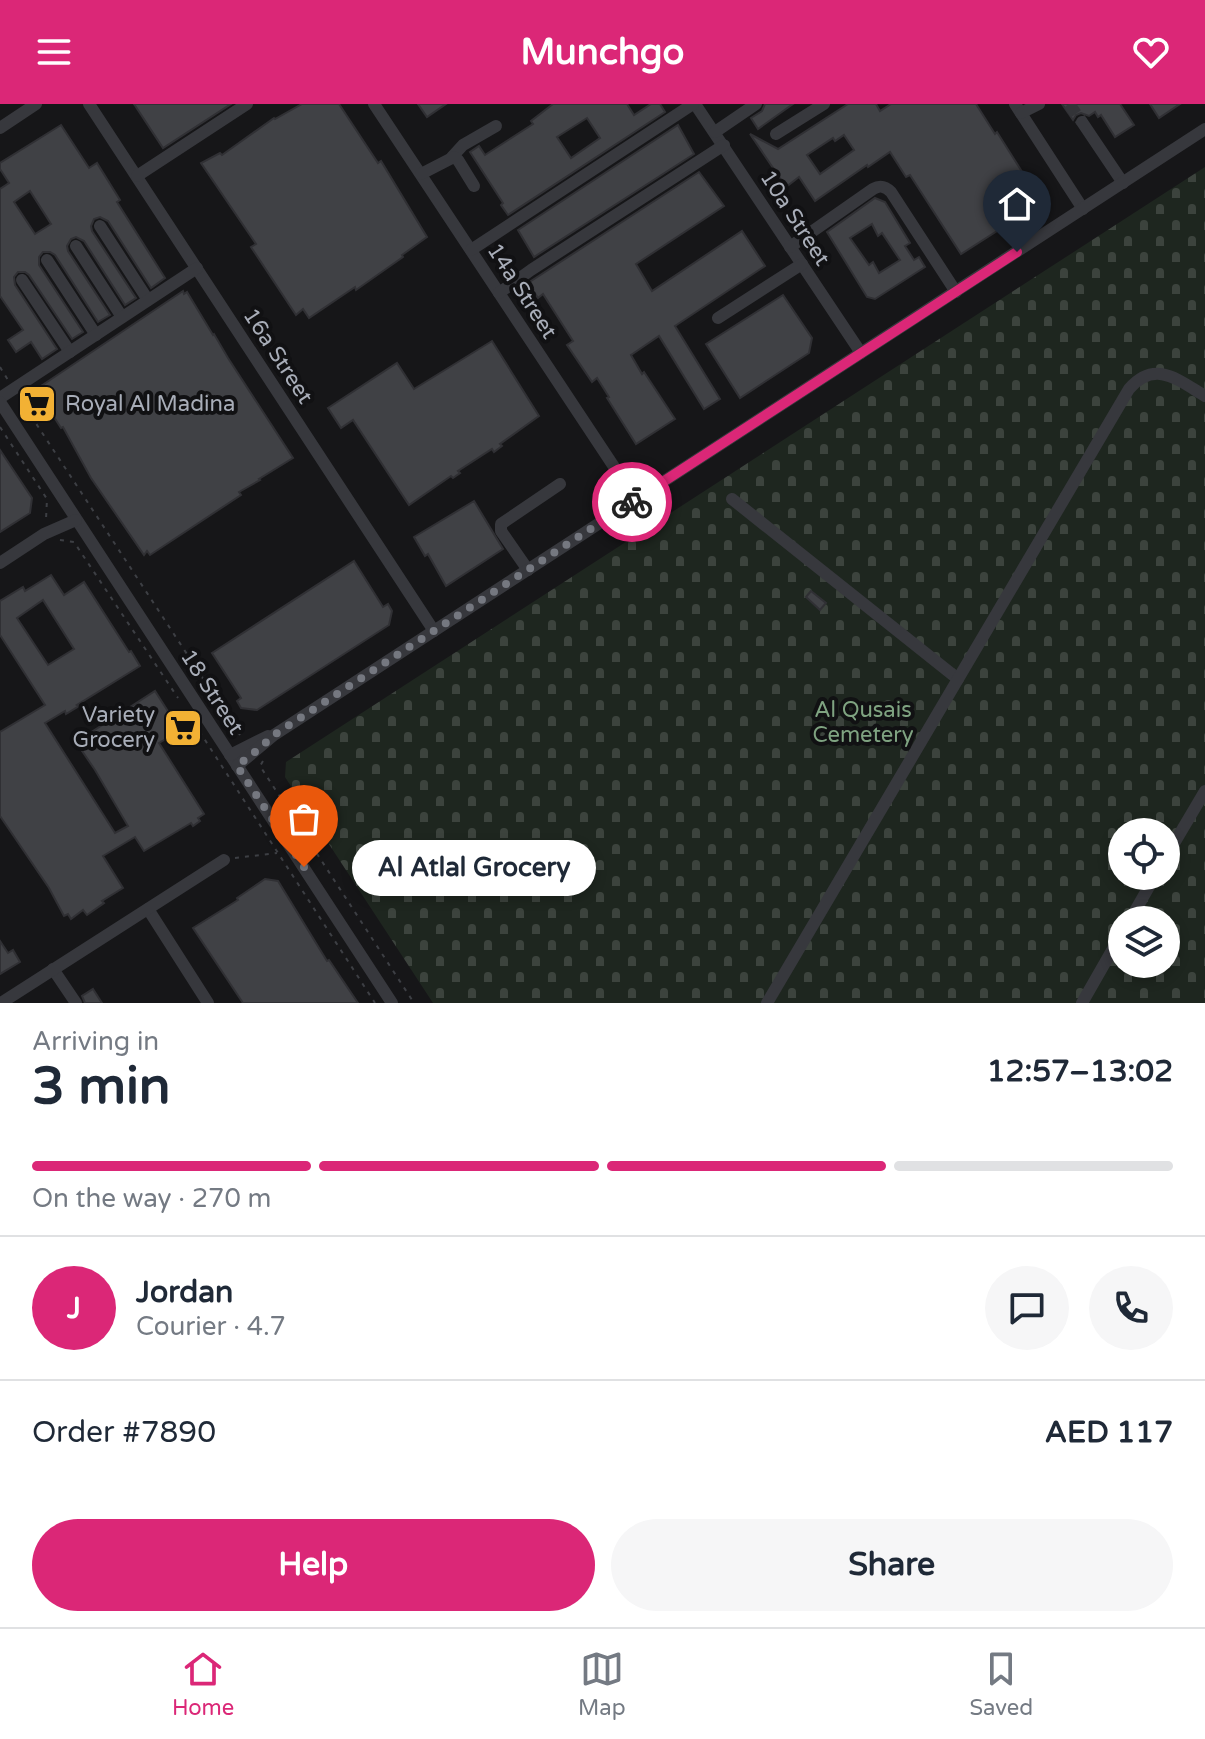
<!DOCTYPE html>
<html lang="en">
<head>
<meta charset="utf-8">
<style>
  body { margin:0; font-family:"Varela Round",sans-serif; background:#f6f6f7; color:#1f2937; height:100vh; display:flex; flex-direction:column; font-size:30px; white-space:nowrap }
  * { box-sizing:border-box; margin:0 }
  p { font-size:26px; color:#747a83 }
  .icon { flex:none; width:44px; height:44px; fill:none; stroke:currentColor; stroke-width:2; stroke-linecap:round; stroke-linejoin:round }
  .map { position:relative; height:899px; overflow:hidden }
  .details { display:flex; flex-direction:column; background:#fff; flex:1 }
  .details>* { flex:none }
  .controls { position:absolute; left:1108px; top:714px; display:grid; gap:16px }
  .controls a { display:grid; place-items:center; width:72px; height:72px; border-radius:50%; background:#fff; box-shadow:0 4px 12px #0003; font-size:40px }
  .pin { position:absolute; display:grid; place-items:center; width:68px; height:68px; color:#fff; margin:-82px -34px; border-radius:50% 50% 50% 0; rotate:-45deg; box-shadow:0 0 8px #0007 }
  .pin .icon { rotate:45deg }
  .courier { position:absolute; display:grid; place-items:center; width:80px; height:80px; margin:-40px; border:6px solid #db2777; border-radius:50%; background:#fff; color:#222; box-shadow:0 2px 10px #0007 }
  .bubble { position:absolute; height:56px; border-radius:28px; background:#fff; box-shadow:0 4px 12px #0003; font-size:26px; font-weight:700; line-height:56px; text-align:center }
  .overview em { font-style:normal; font-weight:700 }
  .overview div { display:flex; flex-direction:column-reverse }
  .overview { display:flex; align-items:center; justify-content:space-between; height:136px; padding:0 32px }
  h1 { font-size:52px; font-weight:700; line-height:60px }
  .bar { display:grid; grid-template-columns:repeat(4,1fr); gap:12px 8px; align-content:center; height:96px; padding:0 32px }
  .bar i { height:10px; border-radius:6px; background:#e0e1e3 }
  .bar .current { background:#db2777 }
  .bar p { grid-column:span 4 }
  .line { display:flex; align-items:center; gap:20px; padding:0 32px; border-top:2px solid #e0e1e3 }
  .line div { flex:1 }
  .round { display:grid; place-items:center; flex:none; width:84px; height:84px; border-radius:42px; background:#f6f6f7 }
  .button { display:flex; gap:16px; margin-top:auto; padding:16px 32px }
  .button a { flex:1; height:92px; border-radius:48px; background:#db2777; color:#fff; font-size:32px; font-weight:700; line-height:92px; text-align:center }
  .button a+a { background:#f6f6f7; color:#1f2937 }
  header { display:flex; justify-content:space-between; align-items:center; height:104px; padding:0 32px; background:#db2777; color:#fff; font-size:36px; font-weight:700 }
  .tab-bar { display:flex; justify-content:space-around; align-items:center; height:112px; border-top:2px solid #e0e1e3; background:#fff; font-size:22px; color:#747a83 }
  .tab-bar a { display:grid; justify-items:center; gap:4px }
  .tab-bar .current { color:#db2777 }
  .map>svg:first-child { display:block }
  .cemetery { fill:url(#cemetery-stones); fill-rule:evenodd }
  .building { fill:#404145; stroke:#303034; stroke-width:2; fill-rule:evenodd }
  .lines { fill:none; stroke-linecap:round; stroke-linejoin:round }
  .minor-tunnel { stroke:#333438; stroke-width:12; stroke-dasharray:12 6; stroke-linecap:butt }
  .path { stroke:#3d3f44; stroke-width:2; stroke-dasharray:4 6; stroke-linecap:butt }
  .minor { stroke:#37383d; stroke-width:12 }
  .done { stroke:#757880; stroke-width:8; stroke-dasharray:0 14.4 }
  .route { stroke:#db2777; stroke-width:10 }
  .labels { text-anchor:middle; dominant-baseline:central; stroke-width:8; stroke-linejoin:round; paint-order:stroke }
  .street-label { font-size:22px; fill:#a8adb8; stroke:#111113 }
  .poi-label { font-size:22px; fill:#a8adb8; stroke:#111113; text-anchor:start }
  .park-label { font-size:22px; fill:#7fa381; stroke:#111113 }
</style>
</head>
<body>
<header><svg class="icon" aria-label="menu" viewBox="0 0 24 24"><path d="M4 6h16M4 12h16M4 18h16"/></svg>Munchgo<svg class="icon" aria-label="heart" viewBox="0 0 24 24"><path d="M12 20l-8-8c-3-5 5-10 8-4 3-6 11-1 8 4z"/></svg></header>
<div class="map">
<svg width="1205" height="899" viewBox="0 0 1205 899">
  <defs>
    <pattern id="cemetery-stones" width="16" height="16" patternUnits="userSpaceOnUse" patternTransform="scale(2)"><rect width="16" height="16" fill="#1e261f"/><path d="M2 7V4a2 2 0 0 1 4 0v3zM10 15v-3a2 2 0 0 1 4 0v3z" fill="#3c433d"/></pattern>
  </defs>
  <rect width="100%" height="100%" fill="#161618"/>
  <path class="cemetery" d="M 1205,63 L 1205,899 L 433,899 L 285,673 L 286,658 ZM 1122,728 L 1166,728 L 1166,772 L 1122,772 ZM 1122,816 L 1166,816 L 1166,860 L 1122,860 Z"/>
  <g class="building">
    <polygon points="134,0 231,0 163,44"/>
    <polygon points="302,0 339,0 378,59 381,57 427,133 402,151 403,153 356,186 355,183 309,214 303,205 296,211 251,143 256,140 201,59 220,49 222,51 274,14 275,15"/>
    <polygon points="418,0 446,0 427,13"/>
    <path d="M 553,0 L 627,0 L 634,11 L 651,0 L 660,0 L 665,8 L 508,111 L 501,101 L 503,99 L 470,48 L 479,42 L 485,51 L 533,20 L 531,17 ZM 587,14 L 600,34 L 571,54 L 557,33 Z"/>
    <polygon points="765,0 793,0 758,25 751,14 762,7"/>
    <path d="M 848,0 L 876,0 L 880,7 L 891,0 L 976,0 L 995,30 L 997,28 L 1036,90 L 1033,104 L 961,150 L 910,71 L 906,73 L 890,48 L 868,63 L 867,61 L 815,97 L 799,73 L 786,83 L 750,30 L 778,45 ZM 844,31 L 854,46 L 820,70 L 807,51 L 833,34 L 835,37 Z"/>
    <polygon points="1062,0 1120,0 1134,21 1115,33 1101,11 1098,13 1095,8 1089,12 1081,9 1076,11 1073,16"/>
    <polygon points="1150,0 1180,0 1159,14"/>
    <path d="M 61,21 L 89,64 L 97,59 L 120,96 L 117,98 L 165,174 L 151,184 L 108,117 L 100,113 L 94,115 L 91,122 L 92,127 L 136,194 L 125,201 L 84,137 L 76,133 L 71,135 L 67,142 L 68,147 L 110,211 L 98,218 L 55,151 L 50,148 L 43,148 L 39,153 L 39,161 L 83,228 L 72,235 L 29,171 L 25,168 L 18,168 L 14,173 L 15,181 L 57,245 L 42,255 L 31,238 L 16,248 L 8,236 L 23,226 L 0,192 L 0,85 L 9,79 L 0,65 L 0,59 ZM 30,87 L 51,120 L 35,130 L 14,98 Z"/>
    <polygon points="678,21 694,50 534,153 518,126"/>
    <polygon points="699,68 724,102 636,160 652,187 742,127 765,162 675,222 720,295 704,305 659,232 631,251 642,270 644,268 675,315 636,340 607,294 609,293 597,274 592,278 567,241 573,237 543,190 538,194 528,179"/>
    <path d="M 875,94 L 885,98 L 910,139 L 905,142 L 914,156 L 919,153 L 925,163 L 875,195 L 867,193 L 827,128 ZM 872,120 L 878,132 L 882,129 L 900,156 L 879,169 L 873,158 L 869,161 L 850,134 Z"/>
    <polygon points="183,187 184,190 187,188 213,231 214,230 228,254 293,354 259,375 260,376 239,388 241,391 150,451 147,447 144,451 91,374 63,323 61,324 47,302 45,303 35,286"/>
    <polygon points="783,191 812,234 809,249 740,294 706,240"/>
    <polygon points="492,237 539,312 500,340 502,342 494,348 492,345 458,367 460,369 453,374 451,372 409,401 353,316 341,324 328,304 397,259 414,285"/>
    <polygon points="0,346 32,394 30,409 0,428"/>
    <polygon points="474,397 503,445 446,482 428,450 425,452 414,433"/>
    <polygon points="354,457 383,503 388,500 392,507 389,521 257,606 241,604 237,597 241,594 212,549"/>
    <path d="M 51,471 L 64,491 L 84,478 L 129,548 L 131,547 L 140,562 L 77,601 L 79,602 L 66,610 L 65,607 L 45,619 L 115,729 L 128,722 L 95,666 L 76,638 L 155,587 L 171,612 L 174,612 L 182,625 L 159,639 L 204,710 L 198,714 L 200,717 L 193,722 L 191,719 L 144,747 L 135,733 L 103,752 L 123,784 L 102,797 L 104,799 L 87,811 L 83,806 L 71,815 L 68,810 L 64,812 L 49,784 L 0,712 L 0,628 L 45,601 L 0,531 L 0,497 L 23,483 L 25,487 ZM 43,496 L 74,545 L 48,561 L 17,514 Z"/>
    <polygon points="811,487 826,499 820,506 806,493"/>
    <polygon points="265,775 278,777 327,857 329,856 358,899 243,899 193,824 238,796 237,794"/>
    <polygon points="0,837 8,849 13,846 20,858 0,870"/>
    <polygon points="93,885 102,899 85,899 82,892"/>
  </g>
  <g class="lines">
    <polyline class="minor-tunnel" points="1069,0 1082,18"/>
    <g class="path">
      <polyline points="0,263 8,276"/>
      <polyline points="20,295 240,631"/>
      <polyline points="0,323 47,395 46,415"/>
      <polyline points="60,436 74,438 178,594"/>
      <polyline points="194,619 375,899"/>
      <polyline points="263,657 260,662 414,899"/>
      <polyline points="235,754 277,749"/>
    </g>
    <g class="minor">
      <polyline points="89,0 434,527"/>
      <polyline points="374,0 636,396"/>
      <polyline points="695,0 861,249"/>
      <polyline points="1015,0 1083,105"/>
      <polyline points="1021,9 1039,0"/>
      <polyline points="1082,18 1123,79"/>
      <polyline points="0,24 36,0"/>
      <polyline points="715,28 756,0"/>
      <polyline points="776,30 824,0"/>
      <polyline points="452,53 463,41 496,22"/>
      <polyline points="421,70 454,53 458,56 474,82"/>
      <polyline points="137,72 247,0"/>
      <polyline points="100,122 148,196"/>
      <polyline points="76,142 122,213"/>
      <path d="M 790,143 L 873,85 C 880,81 885,82 891,88 L 956,188"/>
      <polyline points="471,146 693,0"/>
      <polyline points="47,156 96,231"/>
      <polyline points="22,176 70,248"/>
      <polyline points="499,189 531,166 724,41"/>
      <polyline points="718,214 802,160"/>
      <polyline points="0,294 197,164"/>
      <polyline points="0,298 392,899"/>
      <polyline points="732,395 958,575"/>
      <polyline points="0,459 44,430 76,416"/>
      <polyline points="528,466 501,427 501,420 560,380"/>
      <polyline points="230,651 268,632"/>
      <polyline points="237,662 274,631 1205,25"/>
      <polyline points="1166,753 1205,687"/>
      <polyline points="148,805 208,899"/>
      <polyline points="1130,816 1155,772"/>
      <polyline points="53,865 76,899"/>
      <polyline points="1,899 224,756"/>
      <path d="M 767,899 L 1129,285 C 1155,255 1178,276 1205,292"/>
      <polyline points="1082,899 1122,829"/>
    </g>
  </g>
  <g class="lines">
    <polyline class="done" points="304,763 237,662 260,644 274,631 632,398"/>
    <polyline class="route" points="632,398 1017,148"/>
  </g>
  <defs>
    <symbol id="supermarket-square" viewBox="-11 -11 22 22"><rect x="-9" y="-9" width="18" height="18" rx="4" fill="#f2b134" stroke="#111113"/><path d="M-6-5.5h2.5l.6 2H6L4.5 2H-2.5L-4.4-4H-6ZM-1.5 3.2a1.3 1.3 0 1 0 .1 0ZM3 3.2a1.3 1.3 0 1 0 .1 0Z" fill="#111"/></symbol>
  </defs>
  <g fill-rule="evenodd">
    <use href="#supermarket-square" x="15" y="278" width="44" height="44"/>
    <use href="#supermarket-square" x="161" y="602" width="44" height="44"/>
  </g>
  <g class="labels">
    <g class="street-label">
      <text transform="translate(795 114) rotate(57)">10a Street</text>
      <text transform="translate(522 187) rotate(57)">14a Street</text>
      <text transform="translate(278 252) rotate(57)">16a Street</text>
      <text transform="translate(212 588) rotate(57)">18 Street</text>
    </g>
    <g class="poi-label">
      <text x="65" y="300">Royal Al Madina</text>
      <text x="155" y="611" text-anchor="end">Variety<tspan x="155" dy="25">Grocery</tspan></text>
    </g>
    <g class="park-label">
      <text x="863" y="606">Al Qusais<tspan x="863" dy="25">Cemetery</tspan></text>
    </g>
  </g>
</svg>
<div class="controls">
<a><svg class="icon" aria-label="locate" viewBox="0 0 24 24"><circle cx="12" cy="12" r="6"/><path d="M12 2v4M12 18v4M2 12h4M18 12h4"/></svg></a>
<a><svg class="icon" aria-label="layers" viewBox="0 0 24 24"><path d="M12 4l9 5-9 5-9-5zM3 14l9 5 9-5"/></svg></a>
</div>
<div class="pin" style="left:304px;top:763px;background:#ea580c"><svg class="icon" aria-label="bag" viewBox="0 0 24 24"><path d="M5 8h14l-1 12H6zM9 8a3 3 0 0 1 6 0"/></svg></div>
<div class="pin" style="left:1017px;top:148px;background:#1f2937"><svg class="icon" aria-label="home" viewBox="0 0 24 24"><path d="M3 11l9-7 9 7M6 9v11h12V9"/></svg></div>
<div class="courier" style="left:632px;top:398px"><svg class="icon" aria-label="bike" viewBox="0 0 24 24"><circle cx="6" cy="16" r="4"/><circle cx="18" cy="16" r="4"/><path d="M6 16l4-8h5l3 8M10 8l3 8H6M13 5h3"/></svg></div>
<div class="bubble" style="left:352px;top:736px;width:244px">Al Atlal Grocery</div>
</div>
<section class="details">
<div class="overview"><div><h1>3 min</h1><p>Arriving in</p></div><em>12:57–13:02</em></div>
<div class="bar"><i class="current"></i><i class="current"></i><i class="current"></i><i></i><p>On the way · 270 m</p></div>
<div class="line" style="height:144px"><b class="round" style="background:#db2777;color:#fff">J</b><div><b>Jordan</b><p>Courier · 4.7</p></div><a class="round"><svg class="icon" aria-label="chat" viewBox="0 0 24 24"><path d="M4 5h16v11H9l-5 4z"/></svg></a><a class="round"><svg class="icon" aria-label="phone" viewBox="0 0 24 24"><path d="M5 4h4l2 5-3 2q2 4 5 5l2-3 5 2v4C11 20 4 13 5 4z"/></svg></a></div>
<div class="line" style="height:104px"><div>Order #7890</div><b>AED 117</b></div>
<div class="button"><a>Help</a><a>Share</a></div>
</section>
<nav class="tab-bar">
<a class="current"><svg class="icon" aria-label="home" viewBox="0 0 24 24"><path d="M3 11l9-7 9 7M6 9v11h12V9"/></svg>Home</a>
<a><svg class="icon" aria-label="map" viewBox="0 0 24 24"><path d="M3 6l6-2 6 2 6-2v14l-6 2-6-2-6 2zM9 4v14M15 6v14"/></svg>Map</a>
<a><svg class="icon" aria-label="saved" viewBox="0 0 24 24"><path d="M7 4h10v16l-5-4-5 4z"/></svg>Saved</a>
</nav>
</body>
</html>
